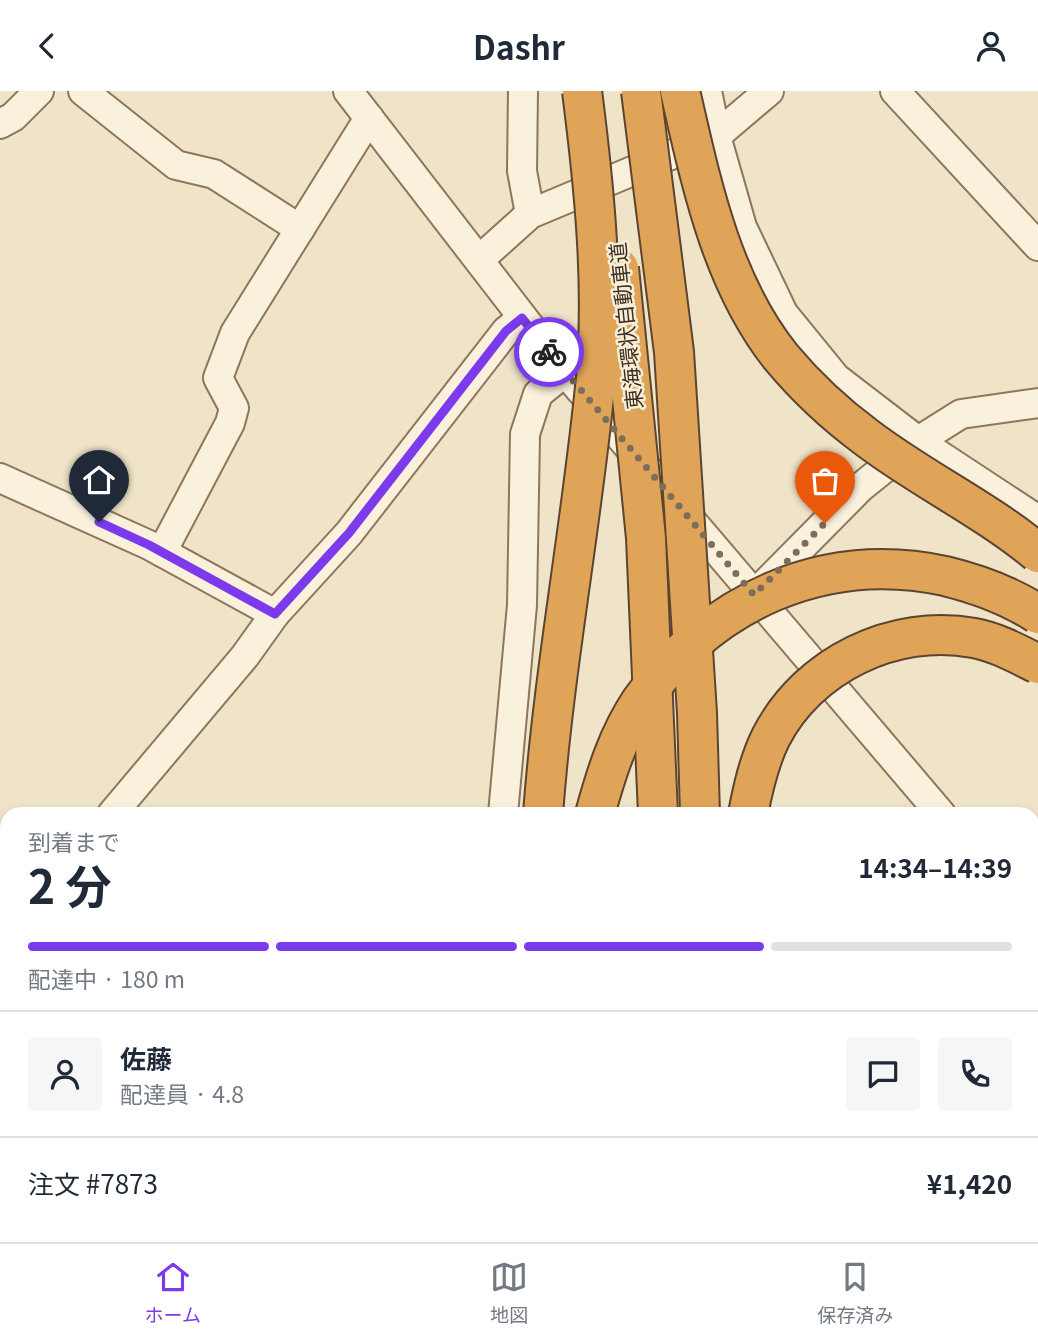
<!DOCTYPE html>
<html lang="ja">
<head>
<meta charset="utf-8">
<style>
  body { margin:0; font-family:Georgia,"Noto Sans JP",serif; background:#f6f6f7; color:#1f2937; height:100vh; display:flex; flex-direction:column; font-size:26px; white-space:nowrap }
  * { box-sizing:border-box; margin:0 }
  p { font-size:23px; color:#747a83 }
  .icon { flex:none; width:38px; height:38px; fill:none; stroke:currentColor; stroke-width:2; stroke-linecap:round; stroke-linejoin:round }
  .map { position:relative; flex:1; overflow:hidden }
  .details { position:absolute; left:0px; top:716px; width:1040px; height:436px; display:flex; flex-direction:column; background:#fff; border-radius:21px 21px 0 0; box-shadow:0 4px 10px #0003 }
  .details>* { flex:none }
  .pin { position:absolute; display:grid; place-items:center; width:60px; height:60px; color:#fff; margin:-72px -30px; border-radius:50% 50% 50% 0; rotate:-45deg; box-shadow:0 0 7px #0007 }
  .pin .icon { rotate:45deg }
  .courier { position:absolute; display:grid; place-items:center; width:70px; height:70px; margin:-35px; border:5px solid #7c3aed; border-radius:50%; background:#fff; color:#222; box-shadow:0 2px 9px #0007 }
  .summary em { font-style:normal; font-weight:700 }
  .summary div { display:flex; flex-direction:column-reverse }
  .summary { display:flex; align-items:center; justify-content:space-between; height:119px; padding:0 28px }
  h1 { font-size:46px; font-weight:700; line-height:52px }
  .bar { display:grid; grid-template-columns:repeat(4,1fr); gap:10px 7px; align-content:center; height:84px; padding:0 28px }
  .bar i { height:9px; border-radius:5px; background:#e0e1e3 }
  .bar .selected { background:#7c3aed }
  .bar p { grid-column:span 4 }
  .line { display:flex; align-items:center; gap:18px; padding:0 28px; border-top:2px solid #e0e1e3 }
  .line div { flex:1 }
  .round { display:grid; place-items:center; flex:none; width:74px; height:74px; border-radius:7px; background:#f6f6f7 }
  header { display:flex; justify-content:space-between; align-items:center; height:91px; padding:0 28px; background:#fff; font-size:32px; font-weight:700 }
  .dock { display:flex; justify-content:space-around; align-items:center; height:98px; border-top:2px solid #e0e1e3; background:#fff; font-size:19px; color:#747a83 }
  .dock a { display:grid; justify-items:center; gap:4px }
  .dock .selected { color:#7c3aed }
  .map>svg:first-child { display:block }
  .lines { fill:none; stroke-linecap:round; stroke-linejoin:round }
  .minor-casing { stroke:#8d765c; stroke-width:32 }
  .highway-casing { stroke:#5b4430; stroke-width:42 }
  .minor { stroke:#faf1dc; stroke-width:28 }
  .highway { stroke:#e0a458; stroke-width:38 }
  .highway-bridge-casing { stroke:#5b4430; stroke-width:42; stroke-linecap:butt }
  .highway-bridge { stroke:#e0a458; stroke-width:38 }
  .done { stroke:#7c6e5b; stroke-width:7; stroke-dasharray:0 12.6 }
  .route { stroke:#7c3aed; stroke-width:9 }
  .labels { text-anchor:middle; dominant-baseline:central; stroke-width:5; stroke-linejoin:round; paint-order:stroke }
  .street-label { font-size:21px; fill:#3d2e20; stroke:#f7eed8 }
</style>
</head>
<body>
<header><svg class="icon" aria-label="back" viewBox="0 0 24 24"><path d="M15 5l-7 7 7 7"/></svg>Dashr<svg class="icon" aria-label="person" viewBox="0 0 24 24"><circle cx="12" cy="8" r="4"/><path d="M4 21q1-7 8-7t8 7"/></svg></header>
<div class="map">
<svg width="1038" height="1151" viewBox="0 0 1038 1151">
  <rect width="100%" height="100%" fill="#f0e4c8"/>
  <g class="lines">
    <defs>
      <g id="minor">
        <polyline points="83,0 176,74 214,83 300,138"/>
        <polyline points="348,0 565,281 941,723"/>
        <polyline points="523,0 522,80 530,123"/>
        <polyline points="707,0 716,45 742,136 783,222 836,287 918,350 1038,429"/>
        <polyline points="895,0 1038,155"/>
        <polyline points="0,33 13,26 39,0"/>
        <polyline points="479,169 530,123 716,45 769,0"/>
        <polyline points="0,387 149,454 275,523"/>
        <polyline points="162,461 230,332 234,317 218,287 235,242 369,27"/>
        <polyline points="754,504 861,396 918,350 961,323 1038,312"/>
        <polyline points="112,723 245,565 275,523 349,442 506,240 522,227"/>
        <polyline points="503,723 522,514 525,343 538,303 565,281"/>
        <polyline points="1032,825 1038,832"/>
        <polyline points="0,858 7,850"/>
        <polyline points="0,906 7,909"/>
        <polyline points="380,1144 388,1151"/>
        <polyline points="245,1151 248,1144"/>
        <polyline points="439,1151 441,1144"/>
      </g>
      <g id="highway">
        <polyline points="1032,931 1038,924"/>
        <polyline points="1032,1043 1038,1038"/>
        <polyline points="574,1144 574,1151"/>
        <polyline points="613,1144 613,1151"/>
        <polyline points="665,1151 665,1144"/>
        <polyline points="722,1151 722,1144"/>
        <polyline points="845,1151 851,1144"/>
        <polyline points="910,1151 919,1144"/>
      </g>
    </defs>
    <use href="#minor" class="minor-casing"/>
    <use href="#highway" class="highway-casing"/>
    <use href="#minor" class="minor"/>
    <use href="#highway" class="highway"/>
    <defs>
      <g id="highway-bridge">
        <polyline points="641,0 674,261 697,622 700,723"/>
        <path d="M 680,0 C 701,91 721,191 781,266 C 806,296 835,323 866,346 C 921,388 985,418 1038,462"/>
        <polyline points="619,177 646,447 658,723"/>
        <path d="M 543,723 C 554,576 582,432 596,286 C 604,191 594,94 582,0"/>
        <path d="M 595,723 C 606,683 618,644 641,610 C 711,510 824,459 945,485 C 978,493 1010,505 1038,523"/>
        <path d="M 748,723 C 753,697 759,670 771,646 C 808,574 894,532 974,547 C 996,551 1018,563 1038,573"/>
      </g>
    </defs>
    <use href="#highway-bridge" class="highway-bridge-casing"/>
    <use href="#highway-bridge" class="highway-bridge"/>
  </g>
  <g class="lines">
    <polyline class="done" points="549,261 754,504 825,432"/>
    <polyline class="route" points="99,431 149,454 275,523 349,442 506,240 522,227 549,261"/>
  </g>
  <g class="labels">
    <g class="street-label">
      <text transform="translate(625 235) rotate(-96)">東海環状自動車道</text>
    </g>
  </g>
</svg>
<div class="pin" style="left:825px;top:432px;background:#ea580c"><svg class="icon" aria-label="bag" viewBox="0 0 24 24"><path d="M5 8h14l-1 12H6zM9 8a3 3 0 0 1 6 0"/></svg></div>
<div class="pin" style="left:99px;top:431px;background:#1f2937"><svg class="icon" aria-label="home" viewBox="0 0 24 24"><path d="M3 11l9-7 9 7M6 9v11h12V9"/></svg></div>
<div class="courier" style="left:549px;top:261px"><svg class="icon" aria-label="bike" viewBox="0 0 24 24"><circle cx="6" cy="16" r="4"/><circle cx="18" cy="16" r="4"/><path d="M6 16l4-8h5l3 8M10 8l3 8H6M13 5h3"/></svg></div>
<section class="details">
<div class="summary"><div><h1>2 分</h1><p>到着まで</p></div><em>14:34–14:39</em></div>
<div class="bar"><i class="selected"></i><i class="selected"></i><i class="selected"></i><i></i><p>配達中 · 180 m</p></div>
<div class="line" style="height:126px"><a class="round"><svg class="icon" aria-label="person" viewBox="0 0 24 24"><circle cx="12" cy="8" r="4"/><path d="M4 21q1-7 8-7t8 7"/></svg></a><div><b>佐藤</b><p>配達員 · 4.8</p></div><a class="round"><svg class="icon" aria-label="chat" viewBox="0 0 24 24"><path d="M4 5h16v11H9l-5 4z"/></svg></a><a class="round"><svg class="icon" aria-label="phone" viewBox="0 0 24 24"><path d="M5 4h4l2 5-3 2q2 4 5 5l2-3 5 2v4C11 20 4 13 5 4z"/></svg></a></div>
<div class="line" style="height:91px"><div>注文 #7873</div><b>¥1,420</b></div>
</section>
</div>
<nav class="dock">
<a class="selected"><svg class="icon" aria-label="home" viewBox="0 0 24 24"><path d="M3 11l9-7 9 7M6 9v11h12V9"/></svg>ホーム</a>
<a><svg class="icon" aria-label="map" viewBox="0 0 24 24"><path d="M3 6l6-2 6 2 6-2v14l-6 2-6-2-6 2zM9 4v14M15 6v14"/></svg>地図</a>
<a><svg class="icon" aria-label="saved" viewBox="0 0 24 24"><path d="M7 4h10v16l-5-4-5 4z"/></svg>保存済み</a>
</nav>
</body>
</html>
